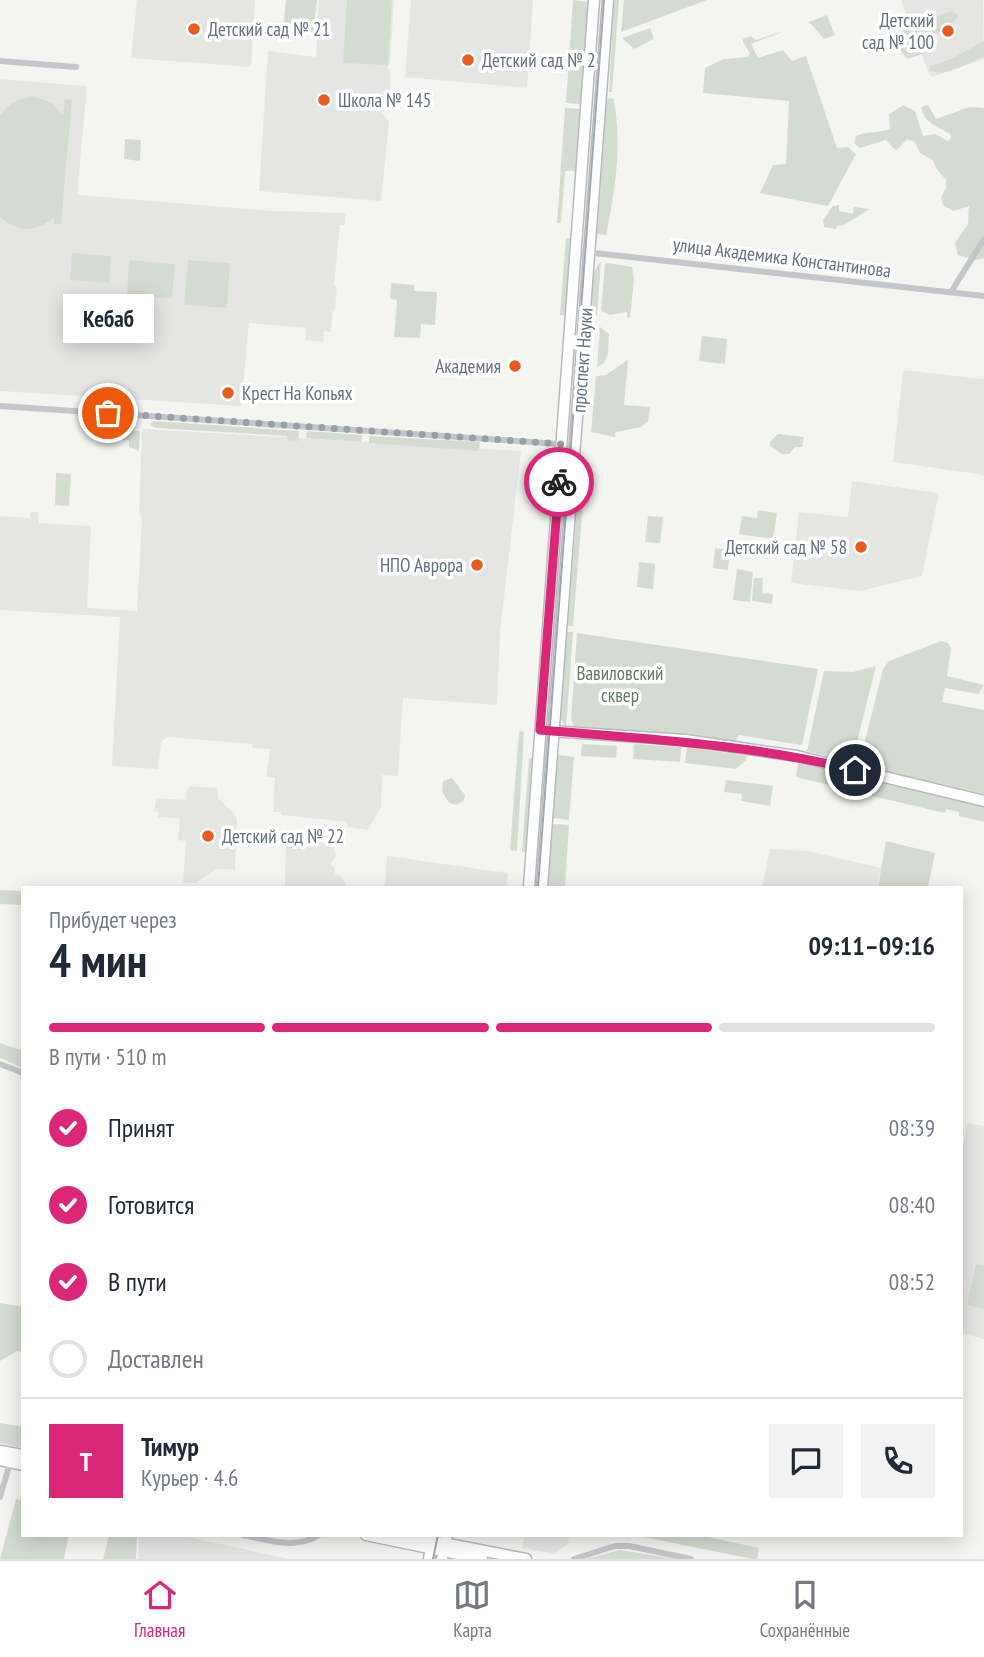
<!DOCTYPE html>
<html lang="ru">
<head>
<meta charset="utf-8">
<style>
  body { margin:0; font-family:"PT Sans Narrow",sans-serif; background:#f2f2f3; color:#1f2937; height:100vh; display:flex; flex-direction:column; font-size:26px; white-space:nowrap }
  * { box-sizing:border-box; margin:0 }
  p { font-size:23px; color:#747a83 }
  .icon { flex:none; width:38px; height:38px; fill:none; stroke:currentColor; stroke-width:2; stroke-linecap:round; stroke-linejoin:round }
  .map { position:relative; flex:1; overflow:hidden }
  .details { position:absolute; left:21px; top:886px; width:942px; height:651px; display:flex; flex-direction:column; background:#fff; border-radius:0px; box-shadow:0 4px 18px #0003 }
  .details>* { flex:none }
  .pin { position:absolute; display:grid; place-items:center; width:60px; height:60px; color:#fff; margin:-30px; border:4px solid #fff; border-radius:50%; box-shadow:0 2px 7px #0007 }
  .courier { position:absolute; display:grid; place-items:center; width:70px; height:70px; margin:-35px; border:5px solid #db2777; border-radius:50%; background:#fff; color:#222; box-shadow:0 2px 9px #0007 }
  .bubble { position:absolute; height:49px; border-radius:0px; background:#fff; box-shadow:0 4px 18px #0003; font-size:23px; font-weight:600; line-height:49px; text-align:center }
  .overview em { font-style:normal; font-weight:600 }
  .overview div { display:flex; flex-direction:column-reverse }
  .overview { display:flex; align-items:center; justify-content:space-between; height:119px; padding:0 28px }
  h1 { font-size:46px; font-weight:600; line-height:52px }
  .bar { display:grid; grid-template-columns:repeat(4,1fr); gap:10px 7px; align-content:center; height:84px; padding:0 28px }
  .bar i { height:9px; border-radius:5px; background:#e0e1e3 }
  .bar .active { background:#db2777 }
  .bar p { grid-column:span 4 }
  .line { display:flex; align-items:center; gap:18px; padding:0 28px; border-top:2px solid #e0e1e3 }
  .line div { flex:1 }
  .round { display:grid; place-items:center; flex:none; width:74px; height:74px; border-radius:0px; background:#f2f2f3 }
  ol { padding:0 28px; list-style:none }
  li { display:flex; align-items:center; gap:21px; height:77px }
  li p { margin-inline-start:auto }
  li .icon { padding:7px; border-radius:50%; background:#db2777; color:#fff; stroke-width:4 }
  li:last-child { color:#747a83 }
  li i { width:38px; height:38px; border:4px solid #e0e1e3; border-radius:50% }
  .tabs { display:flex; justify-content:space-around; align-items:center; height:98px; border-top:2px solid #e0e1e3; background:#fff; font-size:19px; color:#747a83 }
  .tabs a { display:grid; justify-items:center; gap:4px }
  .tabs .active { color:#db2777 }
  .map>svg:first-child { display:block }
  .built { fill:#e5e6e4 }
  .green { fill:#d4dcd1 }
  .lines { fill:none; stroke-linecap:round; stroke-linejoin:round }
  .secondary-casing { stroke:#b6babe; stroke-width:13 }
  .street { stroke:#c4c7ca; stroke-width:6 }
  .secondary { stroke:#fff; stroke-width:10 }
  .tram { stroke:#a1a7ad; stroke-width:2 }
  .done { stroke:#95a0a8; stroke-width:7; stroke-dasharray:0 12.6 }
  .route { stroke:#db2777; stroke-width:9 }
  .poi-dot { fill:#e95b1c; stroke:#fff; stroke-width:2.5 }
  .labels { text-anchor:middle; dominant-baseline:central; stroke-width:7; stroke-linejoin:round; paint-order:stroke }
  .poi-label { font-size:19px; fill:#627282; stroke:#fff; text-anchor:start }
  .street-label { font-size:19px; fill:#627282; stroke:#fff }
  .park-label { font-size:19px; fill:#647961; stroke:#fff }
</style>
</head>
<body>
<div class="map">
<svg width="984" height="1559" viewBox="0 0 984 1559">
  <rect width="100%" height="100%" fill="#f4f5f0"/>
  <g class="built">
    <polygon points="137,0 255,0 251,67 131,58"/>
    <polygon points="319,0 394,0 390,63 387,69 390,70 390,95 376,105 389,121 381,201 259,191 268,51 316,57"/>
    <polygon points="411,0 533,0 527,88 405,77"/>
    <polygon points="901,0 983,0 984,59 932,77 929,74"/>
    <polygon points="0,79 87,86 77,195 275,211 346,213 345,225 340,225 334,286 337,287 335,309 333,310 331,332 324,331 323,342 305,340 306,328 249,323 241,406 0,391"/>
    <polygon points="903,370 984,379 984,475 893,462"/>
    <polygon points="142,429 521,451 500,632 497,705 403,698 398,776 382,775 381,807 368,830 347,827 347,822 281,815 281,812 273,812 275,777 266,777 270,749 253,748 252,744 167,737 161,742 158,769 112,766 120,617 0,610 0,516 30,518 30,512 38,512 39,523 91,526 87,608 137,611 142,519 139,514"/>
    <polygon points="852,481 939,493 922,576 860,591 791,583 799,512 848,517"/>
    <polygon points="190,786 218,788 218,798 235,814 237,820 235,870 217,869 195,883 183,882 186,841 178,840 180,819 158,817 158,812 154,811 156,798 186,800 187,790"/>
    <polygon points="286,839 335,844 334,852 337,854 330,864 335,868 335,874 342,877 347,887 285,887"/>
    <polygon points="770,849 807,851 881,868 877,887 762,887"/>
    <polygon points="387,856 508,873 506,887 385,887"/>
    <polygon points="967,1123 984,1126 984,1339 961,1333 961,1155"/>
    <polygon points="139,1535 179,1535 289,1559 138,1559"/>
    <polygon points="524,1535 569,1535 568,1544 554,1554 522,1548"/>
  </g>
  <g class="green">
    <polygon points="286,0 317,0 313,33 283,30"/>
    <polygon points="347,0 392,0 388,65 343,63"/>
    <polygon points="573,0 589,2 581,104 566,103"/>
    <polygon points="614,0 619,0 612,92 609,92"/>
    <polygon points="624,0 707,0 621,32"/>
    <path d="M 952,11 L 958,15 L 957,19 L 931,39 L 922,54 L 908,59 C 894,48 898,37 907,24 L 921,22 Z"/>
    <polygon points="827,15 835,35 824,39 809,22"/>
    <polygon points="650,28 654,39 634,49 622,38"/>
    <polygon points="780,32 780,33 751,44 758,58 783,50 792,61 806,56 837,148 848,147 856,154 828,206 760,193 773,165 786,164 789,101 703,93 705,68 724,59 748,57 750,53 743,42 743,39 751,36 756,40"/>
    <path d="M 984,41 L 984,56 C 970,62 943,79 929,70 L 930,66 L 951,59 Z"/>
    <path d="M 35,97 L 53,103 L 63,115 L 65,99 L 72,100 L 61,224 L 54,224 L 54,217 C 38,232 17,233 0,217 L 0,116 C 8,103 19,97 35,97 Z"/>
    <path d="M 613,98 C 623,141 615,192 606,235 L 597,234 L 607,99 Z"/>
    <path d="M 903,105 L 915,111 L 923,136 L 935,134 L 948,141 L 951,138 L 950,134 C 939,127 923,123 921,107 L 928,105 L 936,119 L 969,107 L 984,108 L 984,258 L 976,260 L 958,255 L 955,243 L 968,224 L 969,206 L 953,211 L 943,205 L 941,198 L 946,187 L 946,180 L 936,168 L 933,160 L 920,153 L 915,142 L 907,139 L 897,150 L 894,149 L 886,140 L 860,148 L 854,143 L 856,136 C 867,131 879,133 890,129 L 889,114 Z"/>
    <polygon points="565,108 581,109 577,171 565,171 561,223 557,223"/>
    <polygon points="125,139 141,140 140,161 124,159"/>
    <polygon points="839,205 839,211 853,214 854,207 870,209 842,226 838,225 836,229 824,227 823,220 833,206"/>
    <polygon points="566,238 572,238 566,315 560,315"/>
    <polygon points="72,253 111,256 109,283 70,280"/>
    <polygon points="129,260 175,264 172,299 127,295"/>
    <polygon points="188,260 230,263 227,308 184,305"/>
    <path d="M 601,261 L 597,317 C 587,303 590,273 601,261 Z"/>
    <polygon points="608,263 632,267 634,280 630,318 627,317 627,312 610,315 601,311 605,264"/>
    <polygon points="391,283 414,285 414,291 437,292 435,325 421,324 420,338 394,337 397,300 390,299"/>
    <polygon points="600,327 609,334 608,354 604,363 597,367"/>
    <polygon points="702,336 727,339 725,364 699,361"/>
    <polygon points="628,360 624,405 650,407 648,421 641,427 616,432 616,429 615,437 591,432 596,376 606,375"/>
    <polygon points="153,421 299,431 298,441 288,440 287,436 156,428 150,425"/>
    <polygon points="114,430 140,431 139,451 129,447 129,440 117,439"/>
    <polygon points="307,431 362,435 361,442 306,438"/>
    <polygon points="778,434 804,437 802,447 795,447 789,454 782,454 770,446 770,442"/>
    <polygon points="369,436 480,442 479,451 369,443"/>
    <polygon points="56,473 71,474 69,506 55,505"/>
    <polygon points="578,490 584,490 573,626 568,626"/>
    <polygon points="758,510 777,513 773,539 739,534 742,516 757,518"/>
    <polygon points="648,516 663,517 660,543 645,542"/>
    <polygon points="715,548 730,550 728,570 713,568"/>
    <polygon points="639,562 655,564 653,589 637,587"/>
    <polygon points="737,569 753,572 750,602 733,600"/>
    <polygon points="754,578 763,578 762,593 773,594 772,604 752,601"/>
    <polygon points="567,632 573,632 566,727 560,718"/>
    <polygon points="577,633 818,669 802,745 739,735 736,741 574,727 571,719"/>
    <polygon points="941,641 948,643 951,648 947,676 984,685 978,694 945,688 942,702 984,710 984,794 859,765 883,669 889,661"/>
    <polygon points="876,666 852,762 807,751 824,671 853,672"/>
    <polygon points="519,731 524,732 517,851 510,850"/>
    <polygon points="582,744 617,746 616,758 581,756"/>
    <polygon points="634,744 681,747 680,762 633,759"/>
    <polygon points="687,747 747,756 746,760 736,769 685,763"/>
    <polygon points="558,755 574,757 569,820 553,818"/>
    <polygon points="529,758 533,758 525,852 522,852"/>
    <polygon points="798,763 984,807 984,822 959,816 959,812 946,809 945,813 868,795 868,790 852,786 850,790 796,777"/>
    <polygon points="452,778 465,795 464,800 456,805 449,803 442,791 443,781"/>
    <polygon points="726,780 773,786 770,806 741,801 742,794 724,792"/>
    <polygon points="553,824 569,825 565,887 548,887"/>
    <polygon points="886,841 935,853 928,887 878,887"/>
    <polygon points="0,890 23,891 23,905 0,904"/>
    <polygon points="0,1043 23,1051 23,1068 0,1058"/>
    <polygon points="976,1264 984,1265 984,1309 967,1305"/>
    <polygon points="0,1303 23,1307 23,1352 17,1351 0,1361"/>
    <polygon points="0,1423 23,1427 23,1448 0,1443"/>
    <polygon points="16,1499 23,1501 23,1535 69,1535 64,1559 0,1559"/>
    <polygon points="109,1535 137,1535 136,1559 103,1559"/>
    <polygon points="634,1535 699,1535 759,1548 757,1559 752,1559"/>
    <polygon points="620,1550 676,1559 586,1559"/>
  </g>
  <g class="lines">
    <defs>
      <g id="secondary">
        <polyline points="550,731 685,740 797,756 984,801"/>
        <polyline points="529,887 594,0"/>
        <polyline points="542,887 608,0"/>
        <polyline points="0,1451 23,1455"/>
        <polyline points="0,1460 23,1465"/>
        <polyline points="366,1535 482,1559"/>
        <polyline points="402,1535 526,1559"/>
        <polyline points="429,1559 432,1542"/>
        <polyline points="442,1559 447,1535"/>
      </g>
    </defs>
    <use href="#secondary" class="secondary-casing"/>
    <g class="street">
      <polyline points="0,61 76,67"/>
      <polyline points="576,251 984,296"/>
      <polyline points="951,292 984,239"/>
      <polyline points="0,406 575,445"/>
      <polyline points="0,1064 23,1073"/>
      <polyline points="0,1497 11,1459"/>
      <path d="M 243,1535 C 269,1540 295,1550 319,1535"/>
      <polyline points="574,1559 615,1546 629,1546 691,1559"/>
    </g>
    <use href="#secondary" class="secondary"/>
    <g class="tram">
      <polyline points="538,887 604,0"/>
      <polyline points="433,1559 438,1535"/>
    </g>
  </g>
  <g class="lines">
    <polyline class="done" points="108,413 562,444 559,482"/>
    <path class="route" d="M 559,482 L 540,730 C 648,739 749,744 855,770"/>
  </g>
  <g class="poi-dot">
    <circle cx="194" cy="29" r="7"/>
    <circle cx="948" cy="31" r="7"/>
    <circle cx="468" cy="60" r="7"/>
    <circle cx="324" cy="100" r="7"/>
    <circle cx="515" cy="366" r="7"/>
    <circle cx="228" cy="393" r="7"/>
    <circle cx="861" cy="547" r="7"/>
    <circle cx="477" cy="565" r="7"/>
    <circle cx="208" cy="836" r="7"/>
  </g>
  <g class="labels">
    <g class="poi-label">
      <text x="934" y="20" text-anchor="end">Детский<tspan x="934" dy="22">сад № 100</tspan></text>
      <text x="208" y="29">Детский сад № 21</text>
      <text x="482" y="60">Детский сад № 2</text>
      <text x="338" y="100">Школа № 145</text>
      <text x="501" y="366" text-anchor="end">Академия</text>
      <text x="242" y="393">Крест На Копьях</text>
      <text x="847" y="547" text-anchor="end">Детский сад № 58</text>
      <text x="463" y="565" text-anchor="end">НПО Аврора</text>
      <text x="222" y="836">Детский сад № 22</text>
    </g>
    <g class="street-label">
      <text transform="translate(782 257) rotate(7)">улица Академика Константинова</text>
      <text transform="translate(582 360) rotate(-86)">проспект Науки</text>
    </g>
    <g class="park-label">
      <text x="620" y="673">Вавиловский<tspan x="620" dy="22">сквер</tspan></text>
    </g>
  </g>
</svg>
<div class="pin" style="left:108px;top:413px;background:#ea580c"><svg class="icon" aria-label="bag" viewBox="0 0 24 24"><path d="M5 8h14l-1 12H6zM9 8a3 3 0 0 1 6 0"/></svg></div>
<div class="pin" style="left:855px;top:770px;background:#1f2937"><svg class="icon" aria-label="home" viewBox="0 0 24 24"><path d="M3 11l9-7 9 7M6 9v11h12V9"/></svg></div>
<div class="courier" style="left:559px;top:482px"><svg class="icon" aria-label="bike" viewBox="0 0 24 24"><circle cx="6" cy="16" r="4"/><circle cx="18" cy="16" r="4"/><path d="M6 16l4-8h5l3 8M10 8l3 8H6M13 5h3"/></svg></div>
<div class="bubble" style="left:63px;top:294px;width:91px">Кебаб</div>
<section class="details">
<div class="overview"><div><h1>4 мин</h1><p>Прибудет через</p></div><em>09:11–09:16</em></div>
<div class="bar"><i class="active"></i><i class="active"></i><i class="active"></i><i></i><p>В пути · 510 m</p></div>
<ol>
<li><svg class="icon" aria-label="check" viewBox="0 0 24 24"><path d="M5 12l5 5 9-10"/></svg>Принят<p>08:39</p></li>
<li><svg class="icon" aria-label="check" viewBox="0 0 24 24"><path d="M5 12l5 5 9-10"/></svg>Готовится<p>08:40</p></li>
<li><svg class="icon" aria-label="check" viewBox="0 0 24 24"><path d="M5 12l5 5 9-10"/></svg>В пути<p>08:52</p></li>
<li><i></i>Доставлен</li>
</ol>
<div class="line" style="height:126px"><b class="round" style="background:#db2777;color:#fff">Т</b><div><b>Тимур</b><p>Курьер · 4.6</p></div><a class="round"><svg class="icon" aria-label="chat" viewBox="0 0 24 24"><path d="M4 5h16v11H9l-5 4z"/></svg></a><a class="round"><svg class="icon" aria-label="phone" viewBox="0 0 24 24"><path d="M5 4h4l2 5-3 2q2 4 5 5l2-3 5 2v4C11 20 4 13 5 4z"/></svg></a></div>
</section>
</div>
<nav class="tabs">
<a class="active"><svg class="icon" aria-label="home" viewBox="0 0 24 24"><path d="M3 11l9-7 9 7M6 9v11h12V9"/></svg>Главная</a>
<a><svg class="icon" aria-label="map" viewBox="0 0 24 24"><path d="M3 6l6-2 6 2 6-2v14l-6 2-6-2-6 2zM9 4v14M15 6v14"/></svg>Карта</a>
<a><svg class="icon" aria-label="saved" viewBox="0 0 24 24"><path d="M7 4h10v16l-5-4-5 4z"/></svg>Сохранённые</a>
</nav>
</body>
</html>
